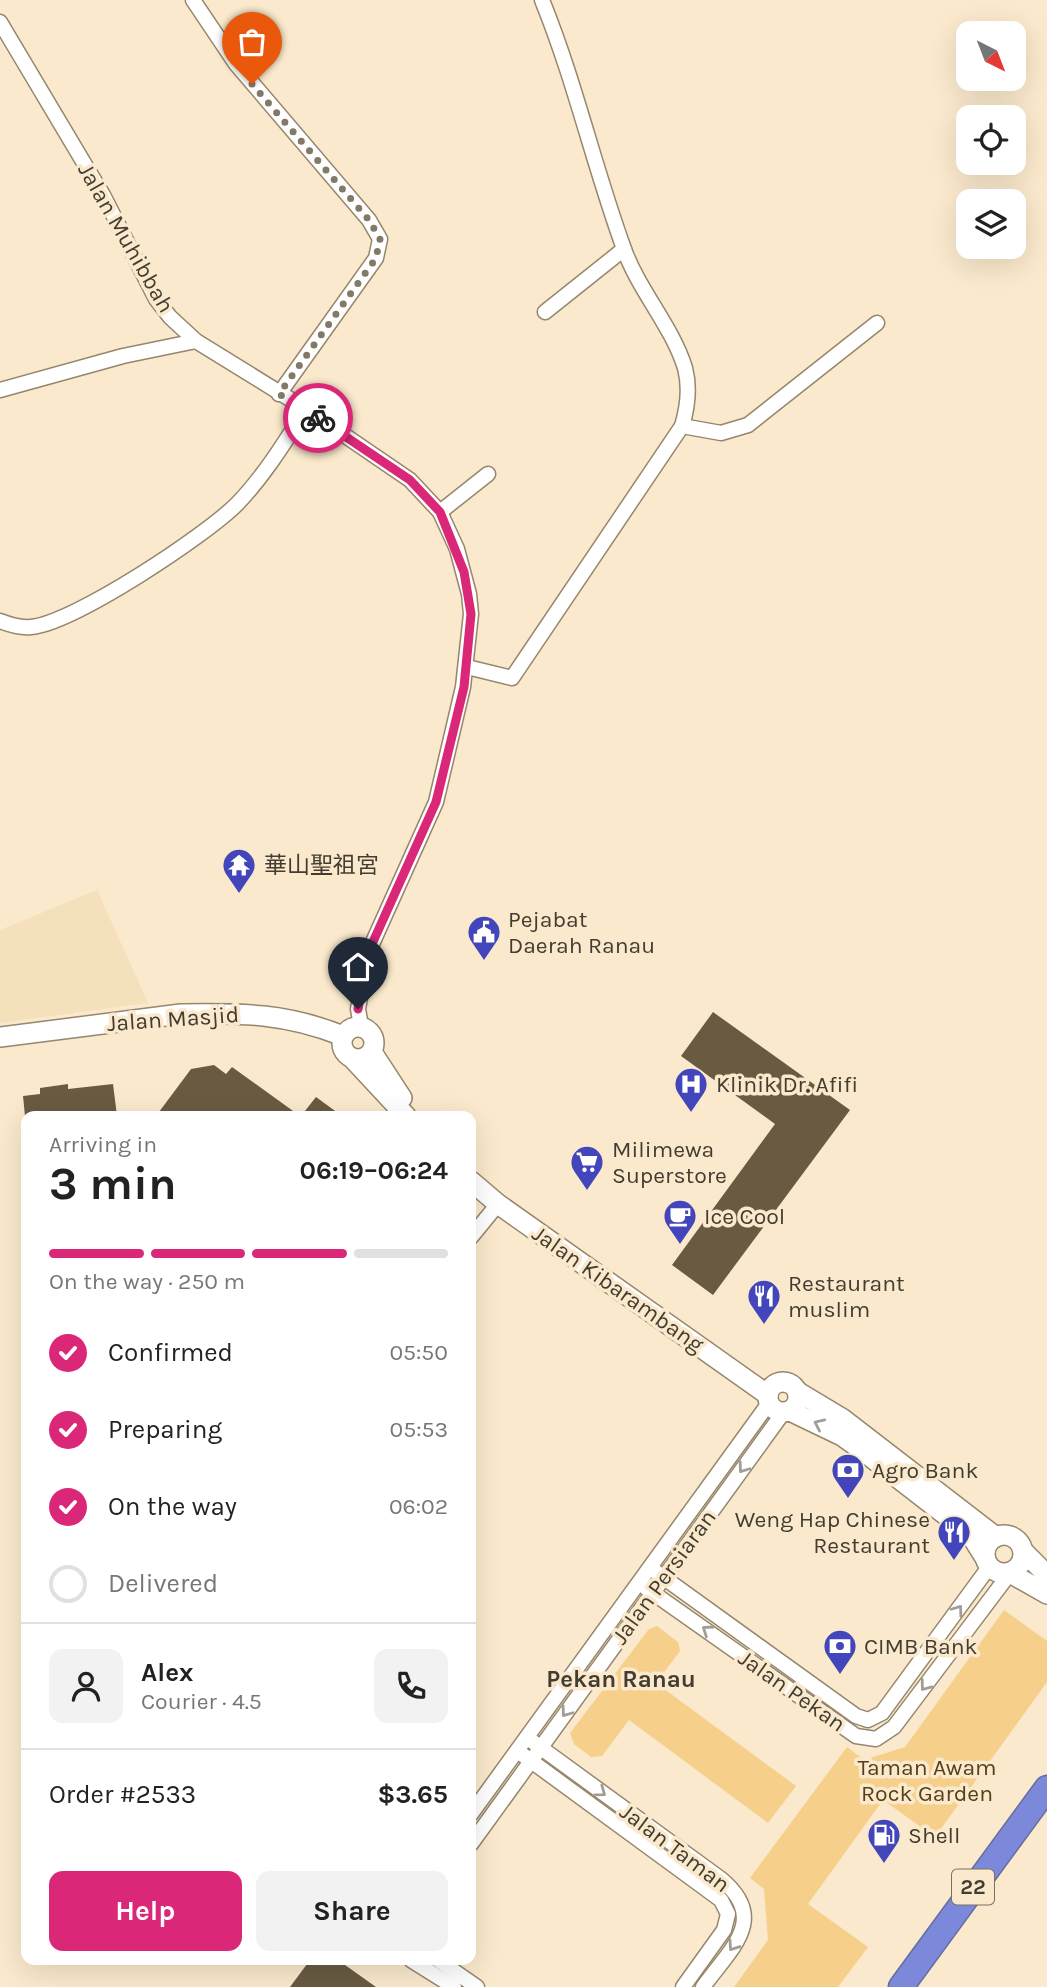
<!DOCTYPE html>
<html lang="en">
<head>
<meta charset="utf-8">
<style>
  body { margin:0; font-family:Karla,"Noto Sans SC",sans-serif; background:#f2f2f2; color:#222; height:100vh; display:flex; flex-direction:column; font-size:26px; white-space:nowrap }
  * { box-sizing:border-box; margin:0 }
  p { font-size:23px; color:#767676 }
  .icon { flex:none; width:38px; height:38px; fill:none; stroke:currentColor; stroke-width:2; stroke-linecap:round; stroke-linejoin:round }
  .map { position:relative; flex:1; overflow:hidden }
  .drawer { position:absolute; left:21px; top:1111px; width:455px; height:854px; display:flex; flex-direction:column; background:#fff; border-radius:14px; box-shadow:0 7px 28px #0002 }
  .drawer>* { flex:none }
  .needle { width:46px; rotate:138deg }
  .buttons { position:absolute; left:956px; top:21px; display:grid; gap:14px }
  .buttons a { display:grid; place-items:center; width:70px; height:70px; border-radius:14px; background:#fff; box-shadow:0 7px 28px #0002; font-size:35px }
  .pin { position:absolute; display:grid; place-items:center; width:60px; height:60px; color:#fff; margin:-72px -30px; border-radius:50% 50% 50% 0; rotate:-45deg; box-shadow:0 0 7px #0007 }
  .pin .icon { rotate:45deg }
  .courier { position:absolute; display:grid; place-items:center; width:70px; height:70px; margin:-35px; border:5px solid #db2777; border-radius:50%; background:#fff; color:#222; box-shadow:0 2px 9px #0007 }
  .overview em { font-style:normal; font-weight:700 }
  .overview div { display:flex; flex-direction:column-reverse }
  .overview { display:flex; align-items:center; justify-content:space-between; height:119px; padding:0 28px }
  h1 { font-size:46px; font-weight:700; line-height:52px }
  .bar { display:grid; grid-template-columns:repeat(4,1fr); gap:10px 7px; align-content:center; height:84px; padding:0 28px }
  .bar i { height:9px; border-radius:5px; background:#e0e0e0 }
  .bar .on { background:#db2777 }
  .bar p { grid-column:span 4 }
  .line { display:flex; align-items:center; gap:18px; padding:0 28px; border-top:2px solid #e0e0e0 }
  .line div { flex:1 }
  .round { display:grid; place-items:center; flex:none; width:74px; height:74px; border-radius:14px; background:#f2f2f2 }
  ol { padding:0 28px; list-style:none }
  li { display:flex; align-items:center; gap:21px; height:77px }
  li p { margin-inline-start:auto }
  li .icon { padding:7px; border-radius:50%; background:#db2777; color:#fff; stroke-width:4 }
  li:last-child { color:#767676 }
  li i { width:38px; height:38px; border:4px solid #e0e0e0; border-radius:50% }
  .action { display:flex; gap:14px; margin-top:auto; padding:14px 28px }
  .action a { flex:1; height:80px; border-radius:14px; background:#db2777; color:#fff; font-size:28px; font-weight:700; line-height:80px; text-align:center }
  .action a+a { background:#f2f2f2; color:#222 }
  .map>svg:first-child { display:block }
  .built { fill:#f5e0bc }
  .green { fill:#f6cf8b }
  .building { fill:#695b42 }
  .lines { fill:none; stroke-linecap:round; stroke-linejoin:round }
  .street-casing { stroke:#96866c; stroke-width:17 }
  .secondary-casing { stroke:#96866c; stroke-width:22 }
  .highway-casing { stroke:#686d9f; stroke-width:27 }
  .street { stroke:#fff; stroke-width:14 }
  .secondary { stroke:#fff; stroke-width:19 }
  .highway { stroke:#7c88da; stroke-width:24 }
  .oneway { stroke:#a19e98 }
  .done { stroke:#837967; stroke-width:7; stroke-dasharray:0 12.6 }
  .route { stroke:#db2777; stroke-width:9 }
  .labels { text-anchor:middle; dominant-baseline:central; stroke-width:7; stroke-linejoin:round; paint-order:stroke }
  .shield { fill:#fae9cc; stroke:#7a7060; stroke-width:2 }
  .shield-label { font-size:21px; font-weight:bold; fill:#433c31 }
  .street-label { font-size:23px; fill:#433c31; stroke:#fae9cc }
  .poi-label { font-size:23px; fill:#433c31; stroke:#fae9cc; text-anchor:start }
  .park-label { font-size:23px; fill:#554019; stroke:#fae9cc }
  .neighbourhood-label { font-size:24px; font-weight:bold; fill:#433c31; stroke:#fae9cc }
</style>
</head>
<body>
<div class="map">
<svg width="1047" height="1987" viewBox="0 0 1047 1987">
  <rect width="100%" height="100%" fill="#fae9cc"/>
  <polygon class="built" points="97,890 148,1003 0,1023 0,930"/>
  <g class="green">
    <polygon points="1004,1610 1047,1641 1047,1682 935,1837 883,1800 808,1904 868,1947 838,1987 734,1987 768,1940 764,1889 750,1878 847,1747 864,1760 905,1747"/>
    <polygon points="657,1626 678,1642 680,1651 656,1683 796,1786 768,1823 629,1720 602,1756 591,1757 574,1744 570,1733 649,1629"/>
  </g>
  <g class="building">
    <polygon points="713,1012 850,1110 713,1295 672,1265 775,1124 681,1056"/>
    <polygon points="214,1065 226,1074 232,1067 300,1116 156,1116 191,1069"/>
    <polygon points="68,1084 68,1089 113,1084 117,1116 25,1116 23,1096 40,1094 40,1088"/>
    <polygon points="316,1097 342,1116 301,1116"/>
    <polygon points="310,1960 338,1960 376,1987 290,1987"/>
  </g>
  <g class="lines">
    <defs>
      <g id="street">
        <polyline points="193,0 236,64 369,220 380,239 376,258 279,394"/>
        <polyline points="0,22 103,195 156,299 170,317 196,341 306,409 410,480 440,512 457,549 469,594 471,614 463,687 436,802 368,953 358,1009 361,1026"/>
        <polyline points="545,312 624,249"/>
        <polyline points="0,390 123,356 196,341"/>
        <polyline points="682,426 721,433 748,425 877,323"/>
        <polyline points="440,512 488,474"/>
        <path d="M 0,621 C 10,625 20,628 31,627 C 74,623 205,536 237,504 C 264,476 285,442 306,409"/>
        <path d="M 467,667 L 512,678 L 682,426 C 688,406 690,387 685,368 C 672,326 639,291 624,249 C 594,167 575,81 542,0"/>
        <polyline points="471,1237 498,1204"/>
        <polyline points="656,1572 856,1716 868,1720 882,1713 989,1567"/>
        <polyline points="646,1588 856,1736 876,1739 894,1727 1010,1573"/>
        <path d="M 533,1742 L 721,1879 C 769,1919 731,1948 703,1987"/>
        <polyline points="523,1755 721,1900 728,1914 724,1930 683,1987"/>
        <polyline points="471,1814 769,1403"/>
        <polyline points="471,1844 783,1413"/>
        <polyline points="411,1960 454,1987"/>
        <polyline points="438,1960 477,1987"/>
      </g>
      <g id="secondary">
        <circle cx="358" cy="1043" r="16"/>
        <path d="M 0,1037 L 181,1014 C 242,1013 286,1013 343,1036"/>
        <polyline points="372,1052 402,1098"/>
        <polyline points="352,1058 406,1116"/>
        <polyline points="471,1181 498,1204 768,1395"/>
        <circle cx="783" cy="1397" r="15"/>
        <polyline points="798,1392 843,1419 996,1537"/>
        <polyline points="790,1411 842,1436 859,1448 970,1534 985,1558"/>
        <circle cx="1004" cy="1554" r="19"/>
        <polyline points="1023,1551 1047,1575"/>
        <polyline points="1010,1573 1047,1594"/>
      </g>
      <polyline id="highway" points="901,1987 1047,1788"/>
    </defs>
    <use href="#street" class="street-casing"/>
    <use href="#secondary" class="secondary-casing"/>
    <use href="#highway" class="highway-casing"/>
    <use href="#street" class="street"/>
    <use href="#secondary" class="secondary"/>
    <use href="#highway" class="highway"/>
  </g>
  <defs><path id="oneway-chevron" d="M-2-3.5L2.5 0L-2 3.5" fill="none" stroke-width="1.6" stroke-linecap="round" stroke-linejoin="round" transform="scale(1.75)"/></defs>
  <g class="oneway">
    <use href="#oneway-chevron" transform="translate(819 1424) rotate(-155)"/>
    <use href="#oneway-chevron" transform="translate(743 1468) rotate(126)"/>
    <use href="#oneway-chevron" transform="translate(958 1610) rotate(-54)"/>
    <use href="#oneway-chevron" transform="translate(707 1630) rotate(-145)"/>
    <use href="#oneway-chevron" transform="translate(925 1686) rotate(127)"/>
    <use href="#oneway-chevron" transform="translate(566 1712) rotate(126)"/>
    <use href="#oneway-chevron" transform="translate(601 1792) rotate(36)"/>
    <use href="#oneway-chevron" transform="translate(733 1946) rotate(125)"/>
  </g>
  <g class="lines">
    <polyline class="done" points="252,84 369,220 380,239 376,258 279,394 318,418"/>
    <polyline class="route" points="318,418 410,480 440,512 464,572 471,614 464,687 436,802 368,953 358,1009"/>
  </g>
  <defs>
    <symbol id="temple-pin" viewBox="-11 -11 22 30"><path d="M0 17L-7.5 6A9.5 9.5 0 1 1 7.5 6Z" fill="#4345ba" stroke="#fae9cc"/><path d="M0-6L5-2H3V0L6.5 2.5H4V6H1.5V3h-3V6H-4V2.5H-6.5L-3 0V-2H-5Z" fill="#fff"/></symbol>
    <symbol id="civic-pin" viewBox="-11 -11 22 30"><path d="M0 17L-7.5 6A9.5 9.5 0 1 1 7.5 6Z" fill="#4345ba" stroke="#fae9cc"/><path d="M-.6-6.5H3V-4.5H.6V-3L4-1V1h2V6H-6V1h2V-1L-.6-3ZM-1.2 2.5V6h2.4V2.5Z" fill="#fff"/></symbol>
    <symbol id="hospital-pin" viewBox="-11 -11 22 30"><path d="M0 17L-7.5 6A9.5 9.5 0 1 1 7.5 6Z" fill="#4345ba" stroke="#fae9cc"/><path d="M-5-5h3v3.5h4V-5h3V5h-3V1.5h-4V5h-3Z" fill="#fff"/></symbol>
    <symbol id="supermarket-pin" viewBox="-11 -11 22 30"><path d="M0 17L-7.5 6A9.5 9.5 0 1 1 7.5 6Z" fill="#4345ba" stroke="#fae9cc"/><path d="M-6-5.5h2.5l.6 2H6L4.5 2H-2.5L-4.4-4H-6ZM-1.5 3.2a1.3 1.3 0 1 0 .1 0ZM3 3.2a1.3 1.3 0 1 0 .1 0Z" fill="#fff"/></symbol>
    <symbol id="cafe-pin" viewBox="-11 -11 22 30"><path d="M0 17L-7.5 6A9.5 9.5 0 1 1 7.5 6Z" fill="#4345ba" stroke="#fae9cc"/><path d="M-5.5-4.5H6V0H3Q3 3.5 0 3.5H-2.5Q-5.5 3.5-5.5 0ZM3-3.2v2h1.7v-2ZM-6 4.5H4V6H-6Z" fill="#fff"/></symbol>
    <symbol id="restaurant-pin" viewBox="-11 -11 22 30"><path d="M0 17L-7.5 6A9.5 9.5 0 1 1 7.5 6Z" fill="#4345ba" stroke="#fae9cc"/><path d="M-5-6h1v4h1v-4h1v4h1v-4h1v5L-1.5 .5V6h-2V.5L-5-1ZM5-6V6H3V1.5H1.5Q1.5-4 5-6Z" fill="#fff"/></symbol>
    <symbol id="bank-pin" viewBox="-11 -11 22 30"><path d="M0 17L-7.5 6A9.5 9.5 0 1 1 7.5 6Z" fill="#4345ba" stroke="#fae9cc"/><path d="M-6-4H6V4H-6ZM0-2.3a2.3 2.3 0 1 0 0 4.6a2.3 2.3 0 1 0 0-4.6Z" fill="#fff"/></symbol>
    <symbol id="fuel-pin" viewBox="-11 -11 22 30"><path d="M0 17L-7.5 6A9.5 9.5 0 1 1 7.5 6Z" fill="#4345ba" stroke="#fae9cc"/><path d="M-5.5-6h7V0h2V4h1.3V-2.5L3-4.5l.8-.8L6-3V5H2.5V1h-1V6h-7ZM-4.2-4.7v3.2H.2V-4.7Z" fill="#fff"/></symbol>
  </defs>
  <g fill-rule="evenodd">
    <use href="#temple-pin" x="220" y="846" width="38" height="52"/>
    <use href="#civic-pin" x="465" y="913" width="38" height="52"/>
    <use href="#hospital-pin" x="672" y="1065" width="38" height="52"/>
    <use href="#supermarket-pin" x="568" y="1143" width="38" height="52"/>
    <use href="#cafe-pin" x="661" y="1197" width="38" height="52"/>
    <use href="#restaurant-pin" x="745" y="1277" width="38" height="52"/>
    <use href="#bank-pin" x="829" y="1451" width="38" height="52"/>
    <use href="#restaurant-pin" x="935" y="1513" width="38" height="52"/>
    <use href="#bank-pin" x="821" y="1627" width="38" height="52"/>
    <use href="#fuel-pin" x="865" y="1816" width="38" height="52"/>
  </g>
  <g class="labels">
    <rect class="shield" x="952" y="1869.5" width="42" height="35" rx="5"/>
    <g class="shield-label">
      <text x="973" y="1887">22</text>
    </g>
    <g class="street-label">
      <text transform="translate(126 238) rotate(60)">Jalan Muhibbah</text>
      <text transform="translate(173 1019) rotate(-4)">Jalan Masjid</text>
      <text transform="translate(618 1289) rotate(35)">Jalan Kibarambang</text>
      <text transform="translate(664 1577) rotate(-54)">Jalan Persiaran</text>
      <text transform="translate(792 1691) rotate(35)">Jalan Pekan</text>
      <text transform="translate(675 1848) rotate(37)">Jalan Taman</text>
    </g>
    <g class="poi-label">
      <text x="264" y="865">華山聖祖宮</text>
      <text x="508" y="919">Pejabat<tspan x="508" dy="26">Daerah Ranau</tspan></text>
      <text x="716" y="1084">Klinik Dr. Afifi</text>
      <text x="612" y="1149">Milimewa<tspan x="612" dy="26">Superstore</tspan></text>
      <text x="704" y="1216">Ice Cool</text>
      <text x="788" y="1283">Restaurant<tspan x="788" dy="26">muslim</tspan></text>
      <text x="872" y="1470">Agro Bank</text>
      <text x="930" y="1519" text-anchor="end">Weng Hap Chinese<tspan x="930" dy="26">Restaurant</tspan></text>
      <text x="864" y="1646">CIMB Bank</text>
      <text x="908" y="1835">Shell</text>
    </g>
    <g class="park-label">
      <text x="927" y="1767">Taman Awam<tspan x="927" dy="26">Rock Garden</tspan></text>
    </g>
    <g class="neighbourhood-label">
      <text x="621" y="1679">Pekan Ranau</text>
    </g>
  </g>
</svg>
<div class="buttons">
<a><svg class="needle" viewBox="-14 -14 28 28"><path d="M0-13l5 13h-10z" fill="#e53935"/><path d="M0 13l5-13h-10z" fill="#767676"/></svg></a>
<a><svg class="icon" aria-label="locate" viewBox="0 0 24 24"><circle cx="12" cy="12" r="6"/><path d="M12 2v4M12 18v4M2 12h4M18 12h4"/></svg></a>
<a><svg class="icon" aria-label="layers" viewBox="0 0 24 24"><path d="M12 4l9 5-9 5-9-5zM3 14l9 5 9-5"/></svg></a>
</div>
<div class="pin" style="left:252px;top:84px;background:#ea580c"><svg class="icon" aria-label="bag" viewBox="0 0 24 24"><path d="M5 8h14l-1 12H6zM9 8a3 3 0 0 1 6 0"/></svg></div>
<div class="pin" style="left:358px;top:1009px;background:#1f2937"><svg class="icon" aria-label="home" viewBox="0 0 24 24"><path d="M3 11l9-7 9 7M6 9v11h12V9"/></svg></div>
<div class="courier" style="left:318px;top:418px"><svg class="icon" aria-label="bike" viewBox="0 0 24 24"><circle cx="6" cy="16" r="4"/><circle cx="18" cy="16" r="4"/><path d="M6 16l4-8h5l3 8M10 8l3 8H6M13 5h3"/></svg></div>
<section class="drawer">
<div class="overview"><div><h1>3 min</h1><p>Arriving in</p></div><em>06:19–06:24</em></div>
<div class="bar"><i class="on"></i><i class="on"></i><i class="on"></i><i></i><p>On the way · 250 m</p></div>
<ol>
<li><svg class="icon" aria-label="check" viewBox="0 0 24 24"><path d="M5 12l5 5 9-10"/></svg>Confirmed<p>05:50</p></li>
<li><svg class="icon" aria-label="check" viewBox="0 0 24 24"><path d="M5 12l5 5 9-10"/></svg>Preparing<p>05:53</p></li>
<li><svg class="icon" aria-label="check" viewBox="0 0 24 24"><path d="M5 12l5 5 9-10"/></svg>On the way<p>06:02</p></li>
<li><i></i>Delivered</li>
</ol>
<div class="line" style="height:126px"><a class="round"><svg class="icon" aria-label="person" viewBox="0 0 24 24"><circle cx="12" cy="8" r="4"/><path d="M4 21q1-7 8-7t8 7"/></svg></a><div><b>Alex</b><p>Courier · 4.5</p></div><a class="round"><svg class="icon" aria-label="phone" viewBox="0 0 24 24"><path d="M5 4h4l2 5-3 2q2 4 5 5l2-3 5 2v4C11 20 4 13 5 4z"/></svg></a></div>
<div class="line" style="height:91px"><div>Order #2533</div><b>$3.65</b></div>
<div class="action"><a>Help</a><a>Share</a></div>
</section>
</div>
</body>
</html>
